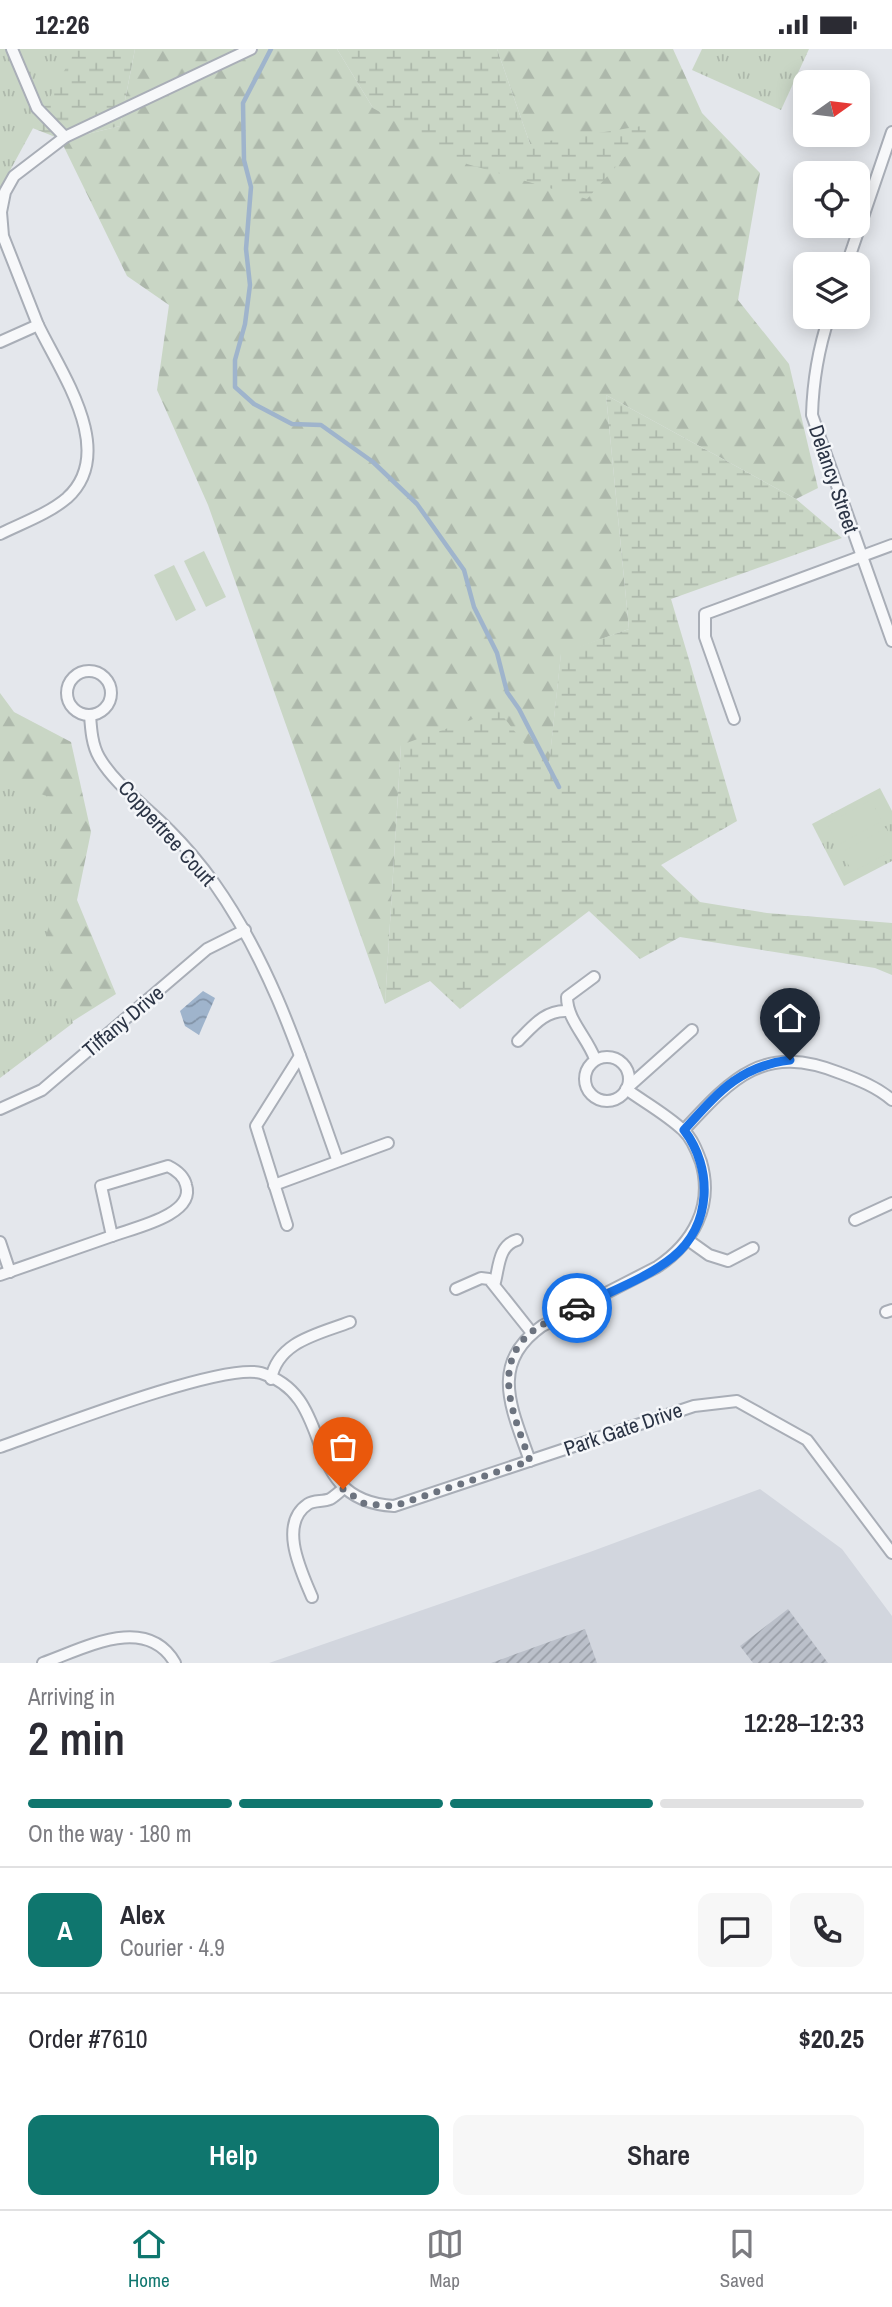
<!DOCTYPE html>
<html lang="en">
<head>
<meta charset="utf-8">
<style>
  body { margin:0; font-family:"Archivo Narrow",sans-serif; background:#f7f7f7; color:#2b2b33; height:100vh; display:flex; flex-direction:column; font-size:26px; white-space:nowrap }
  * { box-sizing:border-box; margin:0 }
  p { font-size:23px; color:#7c7c81 }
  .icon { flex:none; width:38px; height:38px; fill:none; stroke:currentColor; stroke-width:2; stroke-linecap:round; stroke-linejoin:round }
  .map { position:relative; height:1614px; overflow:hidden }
  .side { display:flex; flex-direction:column; background:#fff; flex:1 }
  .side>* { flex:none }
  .needle { width:46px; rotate:76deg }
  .tools { position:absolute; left:793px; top:21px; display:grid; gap:14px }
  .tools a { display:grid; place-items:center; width:77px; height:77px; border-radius:14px; background:#fff; box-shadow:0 4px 18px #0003; font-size:35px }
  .pin { position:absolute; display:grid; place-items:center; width:60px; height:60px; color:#fff; margin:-72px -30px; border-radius:50% 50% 50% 0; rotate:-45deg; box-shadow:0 0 7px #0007 }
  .pin .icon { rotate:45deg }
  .courier { position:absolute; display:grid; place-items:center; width:70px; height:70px; margin:-35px; border:5px solid #1a73e8; border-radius:50%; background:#fff; color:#222; box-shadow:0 2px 9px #0007 }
  .overview em { font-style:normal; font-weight:600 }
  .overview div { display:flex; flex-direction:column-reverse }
  .overview { display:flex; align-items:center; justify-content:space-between; height:119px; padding:0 28px }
  h1 { font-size:46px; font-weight:600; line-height:52px }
  .bar { display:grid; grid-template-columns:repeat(4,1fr); gap:10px 7px; align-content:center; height:84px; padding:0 28px }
  .bar i { height:9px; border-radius:5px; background:#e1e1e2 }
  .bar .on { background:#0f766e }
  .bar p { grid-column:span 4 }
  .line { display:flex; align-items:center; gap:18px; padding:0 28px; border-top:2px solid #e1e1e2 }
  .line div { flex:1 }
  .round { display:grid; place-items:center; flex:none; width:74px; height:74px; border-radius:14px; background:#f7f7f7 }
  .button { display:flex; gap:14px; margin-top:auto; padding:14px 28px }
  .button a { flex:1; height:80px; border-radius:14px; background:#0f766e; color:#fff; font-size:28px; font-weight:600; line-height:80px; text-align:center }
  .button a+a { background:#f7f7f7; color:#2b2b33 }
  .status { display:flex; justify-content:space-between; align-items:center; height:49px; padding:0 35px; background:#fff; direction:ltr }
  .status svg { height:19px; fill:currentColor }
  .tab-bar { display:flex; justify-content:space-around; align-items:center; height:98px; border-top:2px solid #e1e1e2; background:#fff; font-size:19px; color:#7c7c81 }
  .tab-bar a { display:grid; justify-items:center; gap:4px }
  .tab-bar .on { color:#0f766e }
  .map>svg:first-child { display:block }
  .built { fill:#d2d6de }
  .forest { fill:url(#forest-firs) }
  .wetland { fill:url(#wetland-marsh) }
  .park { fill:url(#park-tufts) }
  .garden { fill:#c9d6c5 }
  .water { fill:url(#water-waves) }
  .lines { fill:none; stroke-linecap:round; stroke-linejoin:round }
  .stream { stroke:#9fb4cc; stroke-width:4.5 }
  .building { fill:url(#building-hatch) }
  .street-casing { stroke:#a9aeb7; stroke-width:14 }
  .street { stroke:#f7f8fa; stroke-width:10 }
  .done { stroke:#6c737f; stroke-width:7; stroke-dasharray:0 12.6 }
  .route { stroke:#1a73e8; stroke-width:9 }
  .labels { text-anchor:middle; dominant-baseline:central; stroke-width:5; stroke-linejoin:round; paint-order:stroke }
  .street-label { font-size:21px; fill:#2b3445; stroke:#f4f6f9 }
</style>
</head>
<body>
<div class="status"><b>12:26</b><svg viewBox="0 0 49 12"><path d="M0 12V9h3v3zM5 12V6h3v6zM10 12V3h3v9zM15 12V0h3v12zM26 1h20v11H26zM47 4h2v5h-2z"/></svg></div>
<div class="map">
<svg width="892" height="1614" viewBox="0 0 892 1614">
  <defs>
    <pattern id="forest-firs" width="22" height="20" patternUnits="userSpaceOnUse" patternTransform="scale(1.75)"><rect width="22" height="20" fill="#c9d6c5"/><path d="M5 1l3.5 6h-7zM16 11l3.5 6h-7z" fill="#adb8ab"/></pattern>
    <pattern id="wetland-marsh" width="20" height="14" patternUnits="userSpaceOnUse" patternTransform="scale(1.75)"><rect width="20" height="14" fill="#c9d6c5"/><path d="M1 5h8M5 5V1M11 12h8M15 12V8" fill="none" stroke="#adb8ab"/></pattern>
    <pattern id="park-tufts" width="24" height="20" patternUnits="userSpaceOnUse" patternTransform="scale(1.75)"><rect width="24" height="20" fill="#c9d6c5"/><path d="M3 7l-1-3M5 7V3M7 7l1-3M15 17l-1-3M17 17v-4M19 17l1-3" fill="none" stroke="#adb8ab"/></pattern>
    <pattern id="water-waves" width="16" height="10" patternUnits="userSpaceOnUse" patternTransform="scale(1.75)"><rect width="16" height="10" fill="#9fb4cc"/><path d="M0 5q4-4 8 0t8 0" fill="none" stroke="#8293a7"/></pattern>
    <pattern id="building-hatch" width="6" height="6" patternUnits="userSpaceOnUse" patternTransform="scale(1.75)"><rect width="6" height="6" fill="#bbc0ca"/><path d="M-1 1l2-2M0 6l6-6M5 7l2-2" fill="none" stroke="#989da6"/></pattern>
  </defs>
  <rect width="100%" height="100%" fill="#e4e7ec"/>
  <polygon class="built" points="760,1440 842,1500 892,1567 892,1614 269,1614 590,1503"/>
  <g class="forest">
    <polygon points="135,0 337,0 373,59 530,95 497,0 673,0 702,64 760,124 738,251 789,315 818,439 796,450 606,346 629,580 561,605 548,726 401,696 385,955 208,456 157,341 169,256 127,227 64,98 63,91 120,77"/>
    <polygon points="0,644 14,663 71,693 91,783 77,851 116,945 0,1018"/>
  </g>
  <g class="wetland">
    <polygon points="0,0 135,0 120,77 63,91 7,69"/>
    <polygon points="337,0 497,0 530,95 654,75 587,150 467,115 373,59"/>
    <polygon points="606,346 796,450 842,489 671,550 737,772 661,816 700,853 767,864 892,874 892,926 875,919 680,888 640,910 589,862 460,960 430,932 385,955 401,696 498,661 548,725 561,604 629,580"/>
  </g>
  <g class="park">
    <polygon points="0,0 76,0 0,140"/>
    <polygon points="702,0 809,0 781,61 692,21"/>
    <polygon points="0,732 53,749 61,830 43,899 73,974 0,1029"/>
    <polygon points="880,739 892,762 892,812 844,837 812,775"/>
  </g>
  <g class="garden">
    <polygon points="204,502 226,548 206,558 184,512"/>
    <polygon points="174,516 196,561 176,572 154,526"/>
    <polygon points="871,751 882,772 838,796 827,775"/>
    <polygon points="886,779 892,790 892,802 852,823 842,803"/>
  </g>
  <polygon class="water" points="203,942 215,949 199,986 185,977 180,962"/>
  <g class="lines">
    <polyline class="stream" points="271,0 243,54 244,111 251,138 246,200 250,236 245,275 235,311 235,338 254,355 292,375 321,376 373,413 417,455 464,521 474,558 497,604 507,643 519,660 559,738"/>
  </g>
  <g class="building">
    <polygon points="788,1560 828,1614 753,1614 740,1597"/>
    <polygon points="585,1580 597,1614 491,1614"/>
  </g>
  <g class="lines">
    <defs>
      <g id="street">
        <polyline points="12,0 37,59 65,88"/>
        <polyline points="847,215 892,83"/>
        <path d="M 829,268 C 818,301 813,331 812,366 L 892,592"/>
        <polyline points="38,276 3,187 1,163 5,143 14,127 65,88 251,0"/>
        <path d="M 0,293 L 38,276 C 61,324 118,403 67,449 C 48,465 22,474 0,485"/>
        <circle cx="89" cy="644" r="22"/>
        <path d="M 90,666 C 91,680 92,696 99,708 C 115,736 147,758 169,781 C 185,797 201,816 214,834 C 273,917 303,1015 337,1110"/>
        <polyline points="734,670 705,588 705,565 892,496"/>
        <path d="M 594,928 L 567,948 C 567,971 587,988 595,1010"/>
        <path d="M 518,992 C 533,977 545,961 567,962"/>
        <circle cx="607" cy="1030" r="22"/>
        <polyline points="0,1060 42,1041 207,900 245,881"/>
        <path d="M 684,1081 C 733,1028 764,994 840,1024 C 859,1031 877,1038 892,1051"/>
        <path d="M 168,1117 C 176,1121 184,1127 186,1136 C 196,1166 133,1179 112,1187 L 101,1137 Z"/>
        <polyline points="274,1136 388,1094"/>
        <polyline points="855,1171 892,1154"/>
        <polyline points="287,1176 256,1077 300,1007"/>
        <polyline points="688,1191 709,1206 728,1212 753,1199"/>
        <polyline points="0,1193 10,1223"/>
        <polyline points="0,1226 112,1187"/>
        <path d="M 495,1233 C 499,1217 499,1196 517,1191"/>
        <polyline points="456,1240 481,1229 489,1230 532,1284"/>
        <polyline points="886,1263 892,1261"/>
        <path d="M 271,1330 C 278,1292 319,1285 350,1273"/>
        <path d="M 0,1398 C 46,1382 222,1313 261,1324 C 340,1348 296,1451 394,1457 L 694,1357 L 737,1352 L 807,1391 L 892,1504"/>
        <path d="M 530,1412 C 512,1360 488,1315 542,1277 L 657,1218 C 693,1194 714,1157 701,1113 C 697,1102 692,1089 683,1081 C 666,1065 644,1053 626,1040 L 692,981"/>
        <path d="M 312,1548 C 301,1522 278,1475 308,1455 C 314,1451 323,1453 330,1450 C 334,1448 339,1443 343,1440"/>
        <path d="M 43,1614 C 83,1600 146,1564 175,1614"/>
      </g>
    </defs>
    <use href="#street" class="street-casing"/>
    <use href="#street" class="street"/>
  </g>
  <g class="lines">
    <path class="done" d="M 343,1440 L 365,1455 L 394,1457 L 530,1412 C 517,1374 492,1323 525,1289 C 538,1275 560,1267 577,1259"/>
    <path class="route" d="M 577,1259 C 608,1243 646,1230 673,1208 C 712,1176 713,1119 684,1081 C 717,1045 739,1017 790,1011"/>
  </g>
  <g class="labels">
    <g class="street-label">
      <text transform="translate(834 430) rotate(71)">Delancy Street</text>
      <text transform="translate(167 784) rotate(48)">Coppertree Court</text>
      <text transform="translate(123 972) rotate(-40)">Tiffany Drive</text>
      <text transform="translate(623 1380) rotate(-19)">Park Gate Drive</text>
    </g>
  </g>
</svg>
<div class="tools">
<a><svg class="needle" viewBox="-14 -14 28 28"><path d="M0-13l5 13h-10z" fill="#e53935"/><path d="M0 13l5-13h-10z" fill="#7c7c81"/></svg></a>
<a><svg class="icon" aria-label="locate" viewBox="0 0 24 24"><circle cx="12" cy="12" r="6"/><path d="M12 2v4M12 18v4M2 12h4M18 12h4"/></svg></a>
<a><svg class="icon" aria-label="layers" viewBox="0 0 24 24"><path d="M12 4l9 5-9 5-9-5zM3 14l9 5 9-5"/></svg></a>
</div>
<div class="pin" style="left:343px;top:1440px;background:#ea580c"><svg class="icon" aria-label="bag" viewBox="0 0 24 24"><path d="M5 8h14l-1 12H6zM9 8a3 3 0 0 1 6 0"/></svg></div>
<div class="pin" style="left:790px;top:1011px;background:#1f2937"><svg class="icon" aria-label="home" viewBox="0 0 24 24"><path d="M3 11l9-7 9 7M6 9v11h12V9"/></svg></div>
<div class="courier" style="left:577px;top:1259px"><svg class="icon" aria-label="car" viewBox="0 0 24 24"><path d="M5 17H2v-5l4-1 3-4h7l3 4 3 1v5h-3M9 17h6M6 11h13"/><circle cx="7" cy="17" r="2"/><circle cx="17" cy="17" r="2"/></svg></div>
</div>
<section class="side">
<div class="overview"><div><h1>2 min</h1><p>Arriving in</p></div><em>12:28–12:33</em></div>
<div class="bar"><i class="on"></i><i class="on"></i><i class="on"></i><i></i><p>On the way · 180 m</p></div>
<div class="line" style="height:126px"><b class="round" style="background:#0f766e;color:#fff">A</b><div><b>Alex</b><p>Courier · 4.9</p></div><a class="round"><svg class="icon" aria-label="chat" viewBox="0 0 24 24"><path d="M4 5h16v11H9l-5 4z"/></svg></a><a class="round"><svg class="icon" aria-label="phone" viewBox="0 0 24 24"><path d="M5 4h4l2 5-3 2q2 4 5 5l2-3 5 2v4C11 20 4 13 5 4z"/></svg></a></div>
<div class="line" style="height:91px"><div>Order #7610</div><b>$20.25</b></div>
<div class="button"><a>Help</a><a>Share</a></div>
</section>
<nav class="tab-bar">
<a class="on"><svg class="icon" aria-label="home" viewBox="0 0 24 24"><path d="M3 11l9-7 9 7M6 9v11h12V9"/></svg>Home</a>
<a><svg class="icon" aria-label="map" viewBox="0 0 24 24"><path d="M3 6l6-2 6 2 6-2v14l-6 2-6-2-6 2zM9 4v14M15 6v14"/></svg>Map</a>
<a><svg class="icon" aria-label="saved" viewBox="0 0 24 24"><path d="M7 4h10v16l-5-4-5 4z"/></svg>Saved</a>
</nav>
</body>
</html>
